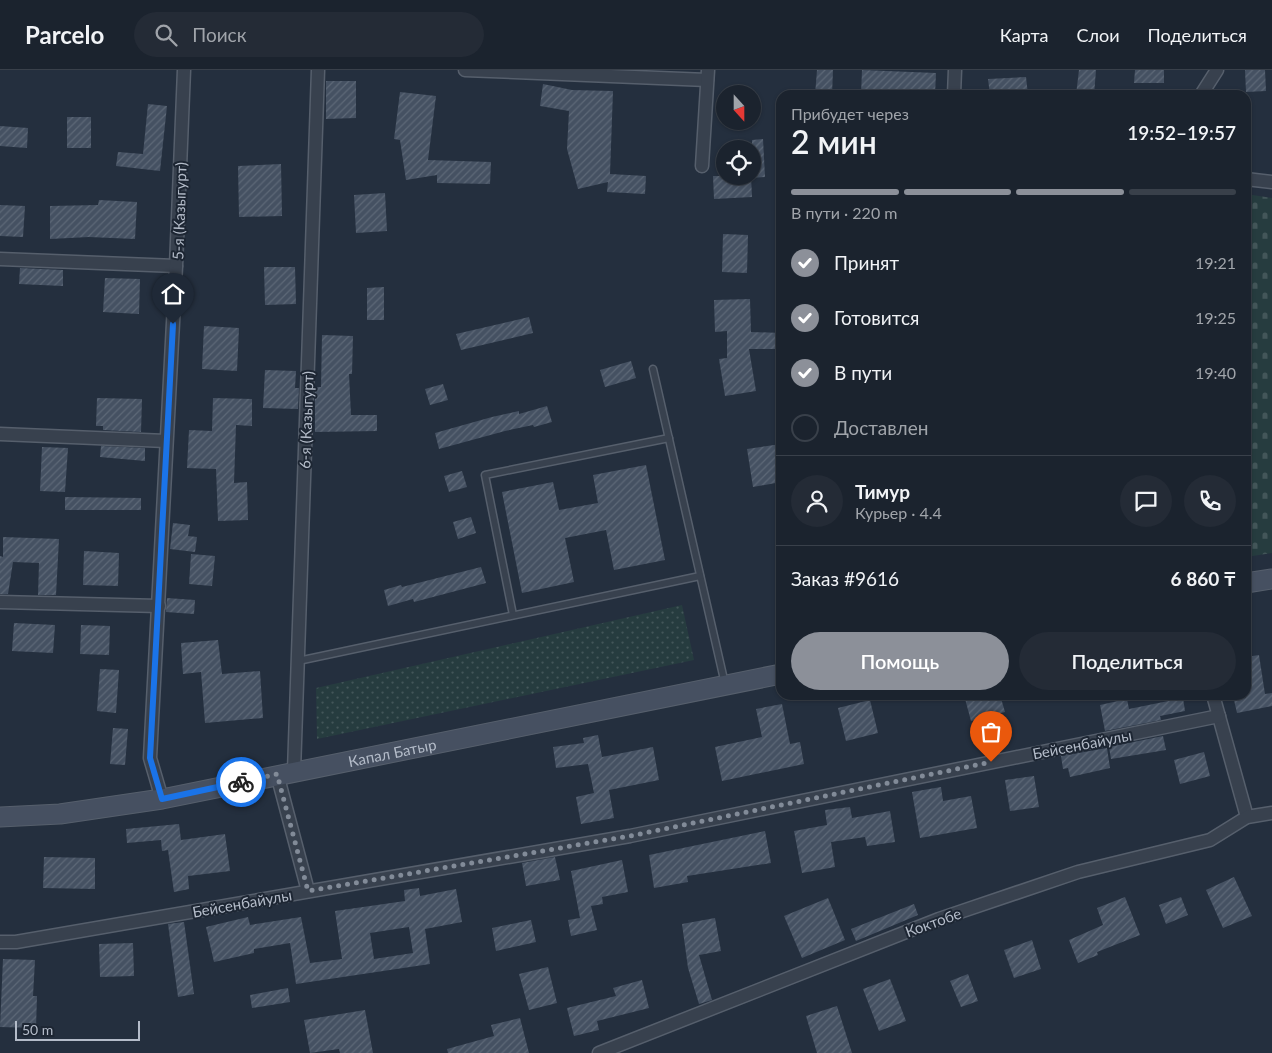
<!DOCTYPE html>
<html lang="ru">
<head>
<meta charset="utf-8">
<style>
  body { margin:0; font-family:Lato,sans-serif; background:#242b36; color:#f1f3f6; height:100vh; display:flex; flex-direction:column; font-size:19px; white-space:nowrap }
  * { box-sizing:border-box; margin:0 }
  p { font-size:16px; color:#a0a4aa }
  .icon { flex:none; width:28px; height:28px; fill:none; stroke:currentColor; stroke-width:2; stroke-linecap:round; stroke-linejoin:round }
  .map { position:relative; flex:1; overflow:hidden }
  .details { position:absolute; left:776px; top:20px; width:475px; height:610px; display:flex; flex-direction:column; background:#1b232e; border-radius:15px; box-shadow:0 1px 4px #0004,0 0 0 1px #39404a }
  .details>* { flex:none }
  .needle { width:32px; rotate:159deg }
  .fabs { position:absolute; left:716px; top:15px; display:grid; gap:10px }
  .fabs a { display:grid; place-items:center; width:45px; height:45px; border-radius:50%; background:#1b232e; box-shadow:0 1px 4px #0004,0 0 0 1px #39404a; font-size:25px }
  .scale { position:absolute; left:15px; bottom:12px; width:125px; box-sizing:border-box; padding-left:5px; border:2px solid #b4bcc9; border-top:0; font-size:14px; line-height:18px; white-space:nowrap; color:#b4bcc9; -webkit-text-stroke:4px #1d2633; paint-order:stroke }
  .pin { position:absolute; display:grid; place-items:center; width:42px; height:42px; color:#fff; margin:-51px -21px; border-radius:50% 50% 50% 0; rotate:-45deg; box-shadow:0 0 5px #0007 }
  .pin .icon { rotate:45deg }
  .courier { position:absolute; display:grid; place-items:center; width:50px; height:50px; margin:-25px; border:4px solid #1a73e8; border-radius:50%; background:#fff; color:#222; box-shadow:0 1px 6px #0007 }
  .summary em { font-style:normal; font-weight:600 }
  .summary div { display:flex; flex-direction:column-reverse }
  .summary { display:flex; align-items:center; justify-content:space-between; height:85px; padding:0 15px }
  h1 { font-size:32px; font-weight:600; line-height:38px }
  .bar { display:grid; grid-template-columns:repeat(4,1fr); gap:8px 5px; align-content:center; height:60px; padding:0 15px }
  .bar i { height:6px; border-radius:4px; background:#39404a }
  .bar .on { background:#8c9099 }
  .bar p { grid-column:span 4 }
  .line { display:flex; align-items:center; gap:12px; padding:0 15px; border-top:1px solid #39404a }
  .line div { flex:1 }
  .round { display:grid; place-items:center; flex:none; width:52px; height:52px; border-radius:26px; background:#242b36 }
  ol { padding:0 15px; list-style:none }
  li { display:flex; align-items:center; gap:15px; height:55px }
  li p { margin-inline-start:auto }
  li .icon { padding:5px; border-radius:50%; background:#8c9099; color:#fff; stroke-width:4 }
  li:last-child { color:#a0a4aa }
  li i { width:28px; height:28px; border:2px solid #39404a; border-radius:50% }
  .primary-button { display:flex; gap:10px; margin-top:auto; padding:10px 15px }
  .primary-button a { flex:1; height:58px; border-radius:30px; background:#8c9099; color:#fff; font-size:20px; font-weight:600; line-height:58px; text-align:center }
  .primary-button a+a { background:#242b36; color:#f1f3f6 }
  header { display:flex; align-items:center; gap:30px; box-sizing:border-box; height:70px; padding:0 25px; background:#1b232e; border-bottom:1px solid #39404a }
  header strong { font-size:24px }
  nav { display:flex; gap:28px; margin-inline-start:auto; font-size:18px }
  .search { width:350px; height:45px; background:#242b36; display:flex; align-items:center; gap:12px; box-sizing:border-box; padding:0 18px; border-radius:28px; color:#a0a4aa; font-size:19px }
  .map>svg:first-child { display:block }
  .cemetery { fill:url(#cemetery-stones) }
  .park { fill:url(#park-dots) }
  .building { fill:url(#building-hatch); fill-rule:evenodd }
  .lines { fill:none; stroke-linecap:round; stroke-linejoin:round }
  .service-casing { stroke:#565f6c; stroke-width:9 }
  .minor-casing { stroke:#565f6c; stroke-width:15 }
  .secondary-casing { stroke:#565f6c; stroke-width:21 }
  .service { stroke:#38414e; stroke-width:6 }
  .minor { stroke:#38414e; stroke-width:12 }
  .secondary { stroke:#465061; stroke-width:19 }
  .done { stroke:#828b98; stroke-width:5; stroke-dasharray:0 9 }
  .route { stroke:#1a73e8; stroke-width:6 }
  .labels { text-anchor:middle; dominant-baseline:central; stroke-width:4; stroke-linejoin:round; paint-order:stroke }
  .street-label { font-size:15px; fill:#b4bcc9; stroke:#1d2633 }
</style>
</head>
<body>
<header>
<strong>Parcelo</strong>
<div class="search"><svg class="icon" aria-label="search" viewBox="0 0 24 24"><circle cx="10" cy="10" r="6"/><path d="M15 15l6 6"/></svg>Поиск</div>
<nav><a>Карта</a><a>Слои</a><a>Поделиться</a></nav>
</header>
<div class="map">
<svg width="1272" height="983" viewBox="0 0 1272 983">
  <defs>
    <pattern id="cemetery-stones" width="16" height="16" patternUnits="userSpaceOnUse" patternTransform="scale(1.25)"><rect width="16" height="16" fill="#263c3f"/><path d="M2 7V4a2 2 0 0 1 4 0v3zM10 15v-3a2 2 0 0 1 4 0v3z" fill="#435659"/></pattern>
    <pattern id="park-dots" width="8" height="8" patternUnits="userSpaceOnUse" patternTransform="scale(1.25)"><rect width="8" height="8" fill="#263c3f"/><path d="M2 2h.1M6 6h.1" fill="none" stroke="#435659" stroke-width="1.8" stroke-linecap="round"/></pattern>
    <pattern id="building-hatch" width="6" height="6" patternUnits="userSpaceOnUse" patternTransform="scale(1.25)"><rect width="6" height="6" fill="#455162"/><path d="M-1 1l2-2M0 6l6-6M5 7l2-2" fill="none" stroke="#5d6877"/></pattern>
  </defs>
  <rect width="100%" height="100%" fill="#242f3e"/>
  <polygon class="cemetery" points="1246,124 1272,128 1272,483 1246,487"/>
  <polygon class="park" points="682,535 694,590 317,669 316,618"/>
  <g class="building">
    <polygon points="817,0 833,0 832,25 815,25"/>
    <polygon points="862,0 936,3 935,25 861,25"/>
    <polygon points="1079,0 1096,0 1094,25 1076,25"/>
    <polygon points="1135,0 1164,0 1164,13 1134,13"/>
    <polygon points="1245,0 1265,0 1266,21 1246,22"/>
    <polygon points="1026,7 1028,25 990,25 988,9"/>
    <polygon points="326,11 356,11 356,48 326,49"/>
    <polygon points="543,14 572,20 613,21 610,104 646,106 645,124 607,122 608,112 578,119 567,79 569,41 540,36"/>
    <polygon points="400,22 436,26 428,90 491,92 490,114 437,113 437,105 406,110 400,70 394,69"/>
    <polygon points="148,34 167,36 160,101 116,96 118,82 143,84"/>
    <rect x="67" y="47" width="24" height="31"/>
    <polygon points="0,56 28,58 27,78 0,76"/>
    <polygon points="763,69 765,107 752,108 752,70"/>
    <polygon points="281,94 282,146 239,147 238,96"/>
    <polygon points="713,106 751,106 752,127 714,129"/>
    <polygon points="385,123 387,161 356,163 354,125"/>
    <polygon points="99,130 137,132 135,169 89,167 50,169 50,136 98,135"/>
    <polygon points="0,135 25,136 23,167 0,166"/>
    <polygon points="723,164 748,165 747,203 722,202"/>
    <polygon points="264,197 295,197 296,234 265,235"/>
    <polygon points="20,198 63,200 63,216 19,214"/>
    <polygon points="105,208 140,209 139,244 103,242"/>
    <polygon points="384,217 384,250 367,250 367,218"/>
    <polygon points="750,229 751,262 781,263 781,279 749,279 756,321 725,326 719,289 727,288 727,261 715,262 714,230"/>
    <polygon points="529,247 533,263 461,280 456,264"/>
    <polygon points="204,256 239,258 237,301 202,299"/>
    <polygon points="322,265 353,266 352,304 349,304 351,345 377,345 377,361 315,362 315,317 321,317"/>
    <polygon points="631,291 636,308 605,317 600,300"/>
    <polygon points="265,300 296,301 295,318 299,318 298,339 263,338"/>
    <polygon points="443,314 448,330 430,335 425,319"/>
    <polygon points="97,328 142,329 141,362 103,360 103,356 96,356"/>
    <polygon points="213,328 252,329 252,356 236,355 234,413 247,412 248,450 218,451 216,399 187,398 189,360 212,361"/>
    <polygon points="547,336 552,352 534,357 533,355 505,361 439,379 435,363 492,347 519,341 519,344"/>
    <polygon points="781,374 781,412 753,417 747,379"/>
    <polygon points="101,376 145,378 145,391 100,387"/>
    <polygon points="42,377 68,378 65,422 40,421"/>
    <polygon points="646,395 665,490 614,500 606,460 565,468 574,512 522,523 502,422 553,412 559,440 598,433 593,405"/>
    <polygon points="462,401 467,417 449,422 444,406"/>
    <polygon points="65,427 141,428 141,440 65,440"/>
    <polygon points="471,447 476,463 458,469 453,452"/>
    <polygon points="173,453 190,455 188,466 197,467 195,482 170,479"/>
    <polygon points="3,467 59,469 56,525 38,525 39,493 13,492 8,524 0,524 0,486 3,487"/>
    <polygon points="84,481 119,483 118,516 83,515"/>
    <polygon points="191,484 215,486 212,516 189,514"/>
    <polygon points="481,497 486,513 414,532 413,529 388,536 384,520 401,515 402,517"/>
    <polygon points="167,528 195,530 194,544 166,542"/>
    <polygon points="14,553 55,555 53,583 12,581"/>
    <polygon points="81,555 110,556 109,585 80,584"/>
    <polygon points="218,570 222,604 260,601 263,648 205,653 201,602 183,604 181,573"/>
    <polygon points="1259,585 1265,624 1272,623 1272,636 1237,643 1234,630 1246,628 1246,587"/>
    <polygon points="100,599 119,600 116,643 97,641"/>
    <polygon points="964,625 1000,625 1005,642 971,651"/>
    <polygon points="1183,628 1185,641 1160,646 1161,650 1105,661 1100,635 1127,629 1129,639"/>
    <polygon points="870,630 878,663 846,671 838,638"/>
    <polygon points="782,634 790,674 800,672 804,694 722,711 715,677 762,667 756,639"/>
    <polygon points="113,658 128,659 125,695 110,694"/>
    <polygon points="598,665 602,687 653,677 659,710 609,720 614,748 581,754 576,727 594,723 588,694 556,698 553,677 584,673 583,668"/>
    <polygon points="1163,666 1166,680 1111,689 1109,677"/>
    <polygon points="1107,678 1110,698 1070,707 1068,698 1063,699 1061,686"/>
    <polygon points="1204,682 1210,706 1180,714 1174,690"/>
    <polygon points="1034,706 1039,737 1010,741 1005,710"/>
    <polygon points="941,717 943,731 971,726 977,758 920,768 912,722"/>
    <polygon points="850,737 852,748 890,741 895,772 867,776 865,767 831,772 835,797 802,803 794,761 827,755 825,740"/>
    <polygon points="179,754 181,770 225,764 230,801 188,806 189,819 174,822 168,780 162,781 161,770 127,773 126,759"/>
    <polygon points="765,761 771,793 687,806 688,812 654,818 649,785"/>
    <polygon points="44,787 95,788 95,819 43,818"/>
    <polygon points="555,787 560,810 526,816 522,793"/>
    <polygon points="622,790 628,822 602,827 603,834 591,836 597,860 571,866 568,850 580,848 571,801"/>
    <polygon points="1234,807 1252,846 1223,858 1206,820"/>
    <path d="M 419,818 L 420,826 L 456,819 L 462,852 L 425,859 L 430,894 L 296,914 L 290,873 L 254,879 L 254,883 L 214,892 L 206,857 L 248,847 L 250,855 L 301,847 L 310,893 L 342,889 L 335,841 L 405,831 L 404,820 ZM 409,857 L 413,883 L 374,889 L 370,863 Z"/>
    <polygon points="1125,827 1140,865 1097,882 1098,885 1078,893 1069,870 1103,855 1097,838"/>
    <polygon points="1181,827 1188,845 1166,854 1159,835"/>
    <polygon points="828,828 845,870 802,888 784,846"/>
    <polygon points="914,834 918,845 856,871 851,859"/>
    <polygon points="715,848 721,881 699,885 712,930 699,934 688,898 682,854"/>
    <polygon points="531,850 536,872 496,881 492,858"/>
    <polygon points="184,852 194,924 178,927 168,854"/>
    <polygon points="1032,870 1041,899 1014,908 1004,880"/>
    <polygon points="133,873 134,906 100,907 99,874"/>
    <polygon points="3,889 35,890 33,926 37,926 36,958 0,957"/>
    <polygon points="548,897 557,933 529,940 519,904"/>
    <polygon points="968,904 978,931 961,937 950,911"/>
    <polygon points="890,909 906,951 879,961 863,919"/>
    <polygon points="642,910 649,938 597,951 599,960 574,966 567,938 616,926 613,918"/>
    <polygon points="288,918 290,932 252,938 250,925"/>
    <polygon points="837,936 852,983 817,983 806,946"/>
    <polygon points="365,940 373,983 340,983 339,979 310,983 304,950"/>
    <polygon points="520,948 529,983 448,983 447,979 494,966 491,955"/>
  </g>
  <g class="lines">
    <defs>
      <g id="service">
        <polyline points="653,299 725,614"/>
        <polyline points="513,545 485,405 669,368"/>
        <polyline points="298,591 700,506"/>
      </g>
      <g id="minor">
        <polyline points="465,0 707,10"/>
        <polyline points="954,25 955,0"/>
        <polyline points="1201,25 1217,0"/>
        <polyline points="702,96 708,0"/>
        <polyline points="1246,109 1272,112"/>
        <polyline points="0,189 176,196"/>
        <polyline points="0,364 166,371"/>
        <polyline points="0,532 159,536"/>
        <polyline points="1213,625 1247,747"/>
        <polyline points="294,701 318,0"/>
        <polyline points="277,704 308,821"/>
        <polyline points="162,729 150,688 176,196 184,0"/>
        <polyline points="0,872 16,872 630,766 1219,646"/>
        <polyline points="599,983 939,849 1078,802 1210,770 1247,747 1272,743"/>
      </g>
      <g id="secondary">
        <polyline points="1246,513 1272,509"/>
        <path id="s1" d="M 0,747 L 60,744 L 162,729 L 781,604"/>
      </g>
    </defs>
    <use href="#service" class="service-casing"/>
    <use href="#minor" class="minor-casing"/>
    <use href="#secondary" class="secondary-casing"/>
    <use href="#service" class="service"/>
    <use href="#minor" class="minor"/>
    <use href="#secondary" class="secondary"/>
  </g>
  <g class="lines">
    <polyline class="done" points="241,712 277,704 308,821 630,766 991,692"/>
    <polyline class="route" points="173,254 150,688 162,729 241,712"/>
  </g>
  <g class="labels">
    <g class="street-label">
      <text transform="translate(179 141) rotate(-88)">5-я (Казыгурт)</text>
      <text transform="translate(306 350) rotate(-88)">6-я (Казыгурт)</text>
      <text transform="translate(1082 674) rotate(-11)">Бейсенбайулы</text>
      <text stroke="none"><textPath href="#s1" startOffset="398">Капал Батыр</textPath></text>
      <text transform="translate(242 833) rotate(-10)">Бейсенбайулы</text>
      <text transform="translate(933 852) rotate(-20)">Коктобе</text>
    </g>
  </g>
</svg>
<div class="fabs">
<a><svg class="needle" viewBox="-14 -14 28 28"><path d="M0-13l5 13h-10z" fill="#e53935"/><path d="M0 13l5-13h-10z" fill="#a0a4aa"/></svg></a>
<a><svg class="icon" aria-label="locate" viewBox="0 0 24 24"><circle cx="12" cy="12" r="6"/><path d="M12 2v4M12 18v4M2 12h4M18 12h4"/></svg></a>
</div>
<div class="scale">50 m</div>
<div class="pin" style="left:991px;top:692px;background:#ea580c"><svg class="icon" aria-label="bag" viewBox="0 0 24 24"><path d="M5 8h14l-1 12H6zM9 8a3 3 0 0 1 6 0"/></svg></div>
<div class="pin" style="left:173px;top:254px;background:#1f2937"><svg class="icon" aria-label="home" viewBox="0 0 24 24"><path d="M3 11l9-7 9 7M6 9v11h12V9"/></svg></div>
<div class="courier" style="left:241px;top:712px"><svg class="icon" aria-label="bike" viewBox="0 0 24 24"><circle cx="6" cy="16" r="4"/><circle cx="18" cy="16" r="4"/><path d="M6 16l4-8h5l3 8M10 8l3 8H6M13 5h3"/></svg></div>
<section class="details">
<div class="summary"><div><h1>2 мин</h1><p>Прибудет через</p></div><em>19:52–19:57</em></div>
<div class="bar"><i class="on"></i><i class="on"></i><i class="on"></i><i></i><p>В пути · 220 m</p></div>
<ol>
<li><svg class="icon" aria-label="check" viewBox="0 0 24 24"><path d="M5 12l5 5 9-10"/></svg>Принят<p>19:21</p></li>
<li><svg class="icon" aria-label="check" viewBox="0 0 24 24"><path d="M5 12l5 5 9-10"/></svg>Готовится<p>19:25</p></li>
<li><svg class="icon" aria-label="check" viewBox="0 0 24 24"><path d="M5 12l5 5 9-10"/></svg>В пути<p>19:40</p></li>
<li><i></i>Доставлен</li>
</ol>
<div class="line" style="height:90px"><a class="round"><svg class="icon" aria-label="person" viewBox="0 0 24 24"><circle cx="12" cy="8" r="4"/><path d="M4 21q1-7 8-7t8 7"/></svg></a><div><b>Тимур</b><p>Курьер · 4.4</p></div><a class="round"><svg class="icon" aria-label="chat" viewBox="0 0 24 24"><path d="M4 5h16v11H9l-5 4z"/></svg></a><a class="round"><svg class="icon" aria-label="phone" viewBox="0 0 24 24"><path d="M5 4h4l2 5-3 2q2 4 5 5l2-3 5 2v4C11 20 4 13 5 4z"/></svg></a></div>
<div class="line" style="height:65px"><div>Заказ #9616</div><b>6 860 ₸</b></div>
<div class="primary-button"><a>Помощь</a><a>Поделиться</a></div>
</section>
</div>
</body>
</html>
